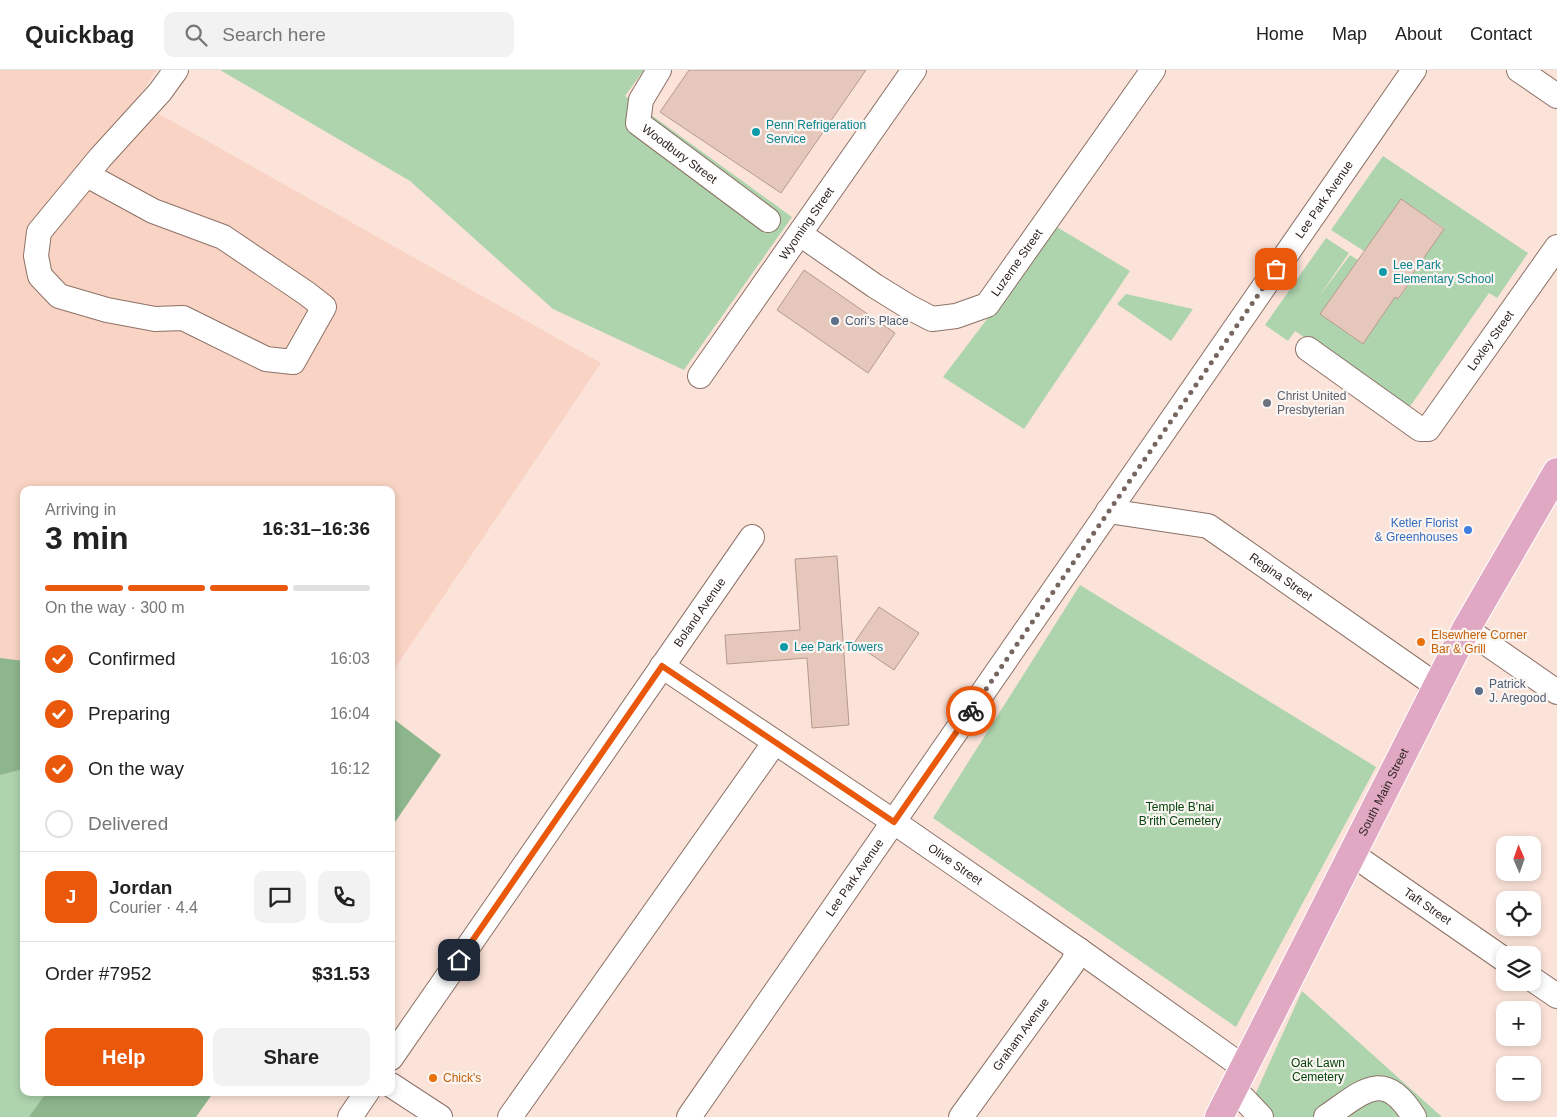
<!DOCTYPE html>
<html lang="en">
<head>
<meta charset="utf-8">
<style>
  body { margin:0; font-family:Helvetica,sans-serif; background:#f2f2f2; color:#222; height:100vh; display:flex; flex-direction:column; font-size:19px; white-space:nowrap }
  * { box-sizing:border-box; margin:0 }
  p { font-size:16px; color:#767676 }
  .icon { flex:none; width:28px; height:28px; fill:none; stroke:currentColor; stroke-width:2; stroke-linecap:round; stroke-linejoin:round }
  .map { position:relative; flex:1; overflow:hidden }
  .details { position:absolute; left:20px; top:416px; width:375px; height:610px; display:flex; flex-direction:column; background:#fff; border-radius:10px; box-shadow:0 2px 8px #0003 }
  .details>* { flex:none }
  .needle { width:32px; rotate:358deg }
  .buttons { position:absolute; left:1496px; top:766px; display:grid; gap:10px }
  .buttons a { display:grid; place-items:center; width:45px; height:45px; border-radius:10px; background:#fff; box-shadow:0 2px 8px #0003; font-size:25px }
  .pin { position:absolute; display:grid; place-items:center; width:42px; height:42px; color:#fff; margin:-21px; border-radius:10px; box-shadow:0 2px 8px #0006 }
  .courier { position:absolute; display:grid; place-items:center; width:50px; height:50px; margin:-25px; border:4px solid #ea580c; border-radius:50%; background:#fff; color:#222; box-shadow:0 1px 6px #0007 }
  .headline em { font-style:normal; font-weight:700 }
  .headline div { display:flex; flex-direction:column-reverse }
  .headline { display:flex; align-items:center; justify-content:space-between; height:85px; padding:0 25px }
  h1 { font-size:32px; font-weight:700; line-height:38px }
  .bar { display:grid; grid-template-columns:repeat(4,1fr); gap:8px 5px; align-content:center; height:60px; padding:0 25px }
  .bar i { height:6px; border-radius:4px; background:#e0e0e0 }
  .bar .current { background:#ea580c }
  .bar p { grid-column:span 4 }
  .line { display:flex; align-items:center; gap:12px; padding:0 25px; border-top:1px solid #e0e0e0 }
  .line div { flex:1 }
  .round { display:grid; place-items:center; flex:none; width:52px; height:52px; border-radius:10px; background:#f2f2f2 }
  ol { padding:0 25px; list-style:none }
  li { display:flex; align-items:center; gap:15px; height:55px }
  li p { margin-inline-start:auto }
  li .icon { padding:5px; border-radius:50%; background:#ea580c; color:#fff; stroke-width:4 }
  li:last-child { color:#767676 }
  li i { width:28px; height:28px; border:2px solid #e0e0e0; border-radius:50% }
  .cta { display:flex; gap:10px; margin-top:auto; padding:10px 25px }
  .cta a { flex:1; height:58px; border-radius:10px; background:#ea580c; color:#fff; font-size:20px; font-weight:700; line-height:58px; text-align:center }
  .cta a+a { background:#f2f2f2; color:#222 }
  header { display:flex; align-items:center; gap:30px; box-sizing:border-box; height:70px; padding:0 25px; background:#fff; border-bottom:1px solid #e0e0e0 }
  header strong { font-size:24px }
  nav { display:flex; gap:28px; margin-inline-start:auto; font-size:18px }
  .search { width:350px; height:45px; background:#f2f2f2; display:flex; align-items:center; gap:12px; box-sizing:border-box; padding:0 18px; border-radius:10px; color:#767676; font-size:19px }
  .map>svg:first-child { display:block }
  .built { fill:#f9d3c3 }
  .green { fill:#aed4ad }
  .forest { fill:#8db68c }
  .building { fill:#e5c7bb; stroke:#b5998e }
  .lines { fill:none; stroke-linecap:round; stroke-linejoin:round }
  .minor-casing { stroke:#8d7267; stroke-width:26 }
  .major-casing { stroke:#fff; stroke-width:30 }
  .minor { stroke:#fff; stroke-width:24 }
  .major { stroke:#e1a8c4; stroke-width:28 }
  .done { stroke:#76665f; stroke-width:5; stroke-dasharray:0 9 }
  .route { stroke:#ea580c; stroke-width:6 }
  .culture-dot { fill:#0f9aa8; stroke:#fbf5f2; stroke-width:2 }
  .service-dot { fill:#5c6f8a; stroke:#fbf5f2; stroke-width:2 }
  .worship-dot { fill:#6b7280; stroke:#fbf5f2; stroke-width:2 }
  .shop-dot { fill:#3f7fe0; stroke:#fbf5f2; stroke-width:2 }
  .food-dot { fill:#e8710a; stroke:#fbf5f2; stroke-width:2 }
  .labels { text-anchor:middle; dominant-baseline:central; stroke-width:4.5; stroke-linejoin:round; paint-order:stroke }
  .culture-label { font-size:12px; fill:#0d838f; stroke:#fbf5f2; text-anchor:start }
  .street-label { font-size:12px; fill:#2e231e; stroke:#fbf5f2 }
  .service-label { font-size:12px; fill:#4e5e75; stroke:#fbf5f2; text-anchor:start }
  .worship-label { font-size:12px; fill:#5b616d; stroke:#fbf5f2; text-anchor:start }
  .shop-label { font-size:12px; fill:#366cbe; stroke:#fbf5f2; text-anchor:end }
  .food-label { font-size:12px; fill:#c56008; stroke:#fbf5f2; text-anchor:start }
  .park-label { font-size:12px; fill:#04440d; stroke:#fbf5f2 }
</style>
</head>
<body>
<header>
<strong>Quickbag</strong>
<div class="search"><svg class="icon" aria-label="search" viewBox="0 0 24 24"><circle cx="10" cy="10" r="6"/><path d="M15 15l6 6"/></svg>Search here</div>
<nav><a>Home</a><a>Map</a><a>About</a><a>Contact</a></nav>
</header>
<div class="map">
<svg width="1557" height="1047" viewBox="0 0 1557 1047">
  <rect width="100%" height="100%" fill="#fce3d9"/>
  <polygon class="built" points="0,0 157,0 136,31 601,293 391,604 391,420 24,420 24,1022 213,1023 196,1047 0,1047"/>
  <g class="green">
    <polygon points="220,0 644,0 625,26 792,147 684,300 553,239 410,111"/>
    <polygon points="1383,86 1528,183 1497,228 1489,223 1411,335 1407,337 1295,261 1288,271 1265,255 1326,168 1349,183 1318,228 1350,185 1358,190 1352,198 1354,200 1321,245 1363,274 1395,227 1399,229 1414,206 1412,205 1444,158 1401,129 1382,156 1369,179 1367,177 1364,181 1331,160"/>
    <polygon points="1057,157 1130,201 1024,359 943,307"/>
    <polygon points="1126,224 1193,239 1171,271 1117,234"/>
    <polygon points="1080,515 1376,697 1236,957 933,748"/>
    <polygon points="24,699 24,1022 50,1023 33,1047 0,1047 0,705"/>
    <polygon points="1302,921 1442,1047 1245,1047"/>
  </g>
  <g class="forest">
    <polygon points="0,588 24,591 24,699 0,705"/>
    <polygon points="391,647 441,685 391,758"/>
    <polygon points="46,1023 46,1022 213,1023 196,1047 29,1047"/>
  </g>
  <g class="building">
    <polygon points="689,0 866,0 781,123 660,42"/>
    <polygon points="1401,129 1444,159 1412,205 1414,206 1398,229 1395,227 1363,274 1320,244"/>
    <polygon points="804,200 895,263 868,303 777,240"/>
    <polygon points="837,486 849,655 812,658 807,588 727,594 725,565 800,560 795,489"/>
    <polygon points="879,537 919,563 894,600 854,573"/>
  </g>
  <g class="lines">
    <defs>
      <g id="minor">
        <path id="s1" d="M 659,0 L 641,30 L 638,53 L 768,150"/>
        <polyline points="1519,0 1557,26"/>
        <polyline points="87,105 153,141 223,167 306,223 324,237 293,292 266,289 183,248 155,249 107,240 59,226 40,206 36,186 39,162 100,88 160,22 176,0"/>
        <path id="s2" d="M 800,164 L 875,216 L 909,237 L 932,249 L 956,246 L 987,235 L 1153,0"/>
        <path id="s3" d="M 1308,279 L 1420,359 L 1428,359 L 1557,177"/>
        <path id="s4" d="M 700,306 L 914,0"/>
        <path id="s5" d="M 1108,441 L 1208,456 L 1437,616"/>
        <polyline points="1466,559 1557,622"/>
        <path id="s6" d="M 662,596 L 894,752 L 1079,880 L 1243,997"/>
        <path id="s7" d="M 1352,784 L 1505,890"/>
        <polyline points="1532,909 1557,926"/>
        <path id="s8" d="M 391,988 L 752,467"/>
        <polyline points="391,1015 440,1047"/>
        <polyline points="1243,1028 1261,1047"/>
        <polyline points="350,1047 367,1022"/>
        <polyline points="510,1047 775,672"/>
        <path id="s9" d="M 689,1047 L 1414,0"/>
        <path id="s10" d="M 961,1047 L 1072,894 L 1079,880"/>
        <path d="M 1326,1047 C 1363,1022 1384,997 1414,1047"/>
      </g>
      <g id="major">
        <path id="s11" d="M 1219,1047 L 1466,559 L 1557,402"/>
      </g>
    </defs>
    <use href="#minor" class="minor-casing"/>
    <use href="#major" class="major-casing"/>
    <use href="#minor" class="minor"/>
    <use href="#major" class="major"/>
  </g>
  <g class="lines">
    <polyline class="done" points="971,641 1276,199"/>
    <polyline class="route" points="459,890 662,596 894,752 971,641"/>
  </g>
  <g class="culture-dot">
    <circle cx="756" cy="62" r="5"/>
    <circle cx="1383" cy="202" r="5"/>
    <circle cx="784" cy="577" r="5"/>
  </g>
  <g class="service-dot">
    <circle cx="835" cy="251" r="5"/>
    <circle cx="1479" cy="621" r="5"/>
  </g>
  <circle class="worship-dot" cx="1267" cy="333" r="5"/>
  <circle class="shop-dot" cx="1468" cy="460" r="5"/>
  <g class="food-dot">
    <circle cx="1421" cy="572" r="5"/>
    <circle cx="433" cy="1008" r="5"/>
  </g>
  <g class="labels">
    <g class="culture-label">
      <text x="766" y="55">Penn Refrigeration<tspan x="766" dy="14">Service</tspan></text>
      <text x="1393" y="195">Lee Park<tspan x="1393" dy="14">Elementary School</tspan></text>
      <text x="794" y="577">Lee Park Towers</text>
    </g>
    <g class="street-label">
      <text stroke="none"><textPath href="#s1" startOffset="110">Woodbury Street</textPath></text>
      <text stroke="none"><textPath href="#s9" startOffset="1116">Lee Park Avenue</textPath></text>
      <text stroke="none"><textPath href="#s4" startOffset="186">Wyoming Street</textPath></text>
      <text stroke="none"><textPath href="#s2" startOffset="266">Luzerne Street</textPath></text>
      <text stroke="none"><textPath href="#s3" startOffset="254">Loxley Street</textPath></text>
      <text stroke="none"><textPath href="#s5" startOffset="190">Regina Street</textPath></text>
      <text stroke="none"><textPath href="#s8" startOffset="542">Boland Avenue</textPath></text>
      <text stroke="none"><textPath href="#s11" startOffset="364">South Main Street</textPath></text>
      <text stroke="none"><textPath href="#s6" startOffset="354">Olive Street</textPath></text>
      <text stroke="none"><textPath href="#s9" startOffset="291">Lee Park Avenue</textPath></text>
      <text stroke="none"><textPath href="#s7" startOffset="92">Taft Street</textPath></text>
      <text stroke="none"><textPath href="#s10" startOffset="102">Graham Avenue</textPath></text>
    </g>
    <g class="service-label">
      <text x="845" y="251">Cori's Place</text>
      <text x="1489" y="614">Patrick<tspan x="1489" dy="14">J. Aregood</tspan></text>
    </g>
    <g class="worship-label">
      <text x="1277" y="326">Christ United<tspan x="1277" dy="14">Presbyterian</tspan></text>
    </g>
    <g class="shop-label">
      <text x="1458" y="453">Ketler Florist<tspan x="1458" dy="14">&amp; Greenhouses</tspan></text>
    </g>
    <g class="food-label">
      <text x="1431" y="565">Elsewhere Corner<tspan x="1431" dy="14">Bar &amp; Grill</tspan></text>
      <text x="443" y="1008">Chick's</text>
    </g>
    <g class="park-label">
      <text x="1180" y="737">Temple B'nai<tspan x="1180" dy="14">B'rith Cemetery</tspan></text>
      <text x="1318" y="993">Oak Lawn<tspan x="1318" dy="14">Cemetery</tspan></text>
    </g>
  </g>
</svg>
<div class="buttons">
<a><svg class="needle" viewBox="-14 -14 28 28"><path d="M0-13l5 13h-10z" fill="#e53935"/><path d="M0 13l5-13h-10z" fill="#767676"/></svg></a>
<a><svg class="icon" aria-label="locate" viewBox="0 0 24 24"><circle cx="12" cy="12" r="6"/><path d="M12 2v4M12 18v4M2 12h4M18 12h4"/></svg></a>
<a><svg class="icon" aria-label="layers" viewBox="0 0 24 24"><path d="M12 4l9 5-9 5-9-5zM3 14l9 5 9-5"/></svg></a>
<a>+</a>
<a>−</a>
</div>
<div class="pin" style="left:1276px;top:199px;background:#ea580c"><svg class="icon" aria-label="bag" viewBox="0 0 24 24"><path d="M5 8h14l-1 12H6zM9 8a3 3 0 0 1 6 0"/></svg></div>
<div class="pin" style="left:459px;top:890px;background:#1f2937"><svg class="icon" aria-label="home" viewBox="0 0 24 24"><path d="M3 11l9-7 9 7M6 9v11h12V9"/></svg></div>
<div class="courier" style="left:971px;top:641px"><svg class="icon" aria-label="bike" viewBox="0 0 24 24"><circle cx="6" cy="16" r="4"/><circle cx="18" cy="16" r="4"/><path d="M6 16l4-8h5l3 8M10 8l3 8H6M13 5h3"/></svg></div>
<section class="details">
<div class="headline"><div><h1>3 min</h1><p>Arriving in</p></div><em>16:31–16:36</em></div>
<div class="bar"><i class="current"></i><i class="current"></i><i class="current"></i><i></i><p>On the way · 300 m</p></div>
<ol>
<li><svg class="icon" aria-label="check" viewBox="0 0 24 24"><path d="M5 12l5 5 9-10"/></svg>Confirmed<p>16:03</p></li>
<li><svg class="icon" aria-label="check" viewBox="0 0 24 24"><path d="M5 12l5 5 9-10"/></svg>Preparing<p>16:04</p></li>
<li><svg class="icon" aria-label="check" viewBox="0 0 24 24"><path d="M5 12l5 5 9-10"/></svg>On the way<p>16:12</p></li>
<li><i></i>Delivered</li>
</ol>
<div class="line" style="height:90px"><b class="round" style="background:#ea580c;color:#fff">J</b><div><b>Jordan</b><p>Courier · 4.4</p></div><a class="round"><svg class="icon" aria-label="chat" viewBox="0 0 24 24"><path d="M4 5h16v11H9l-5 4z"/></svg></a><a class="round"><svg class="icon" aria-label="phone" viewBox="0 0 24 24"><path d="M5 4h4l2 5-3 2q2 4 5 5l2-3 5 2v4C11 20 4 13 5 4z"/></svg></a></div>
<div class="line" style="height:65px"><div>Order #7952</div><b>$31.53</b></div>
<div class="cta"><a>Help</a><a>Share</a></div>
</section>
</div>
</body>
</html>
